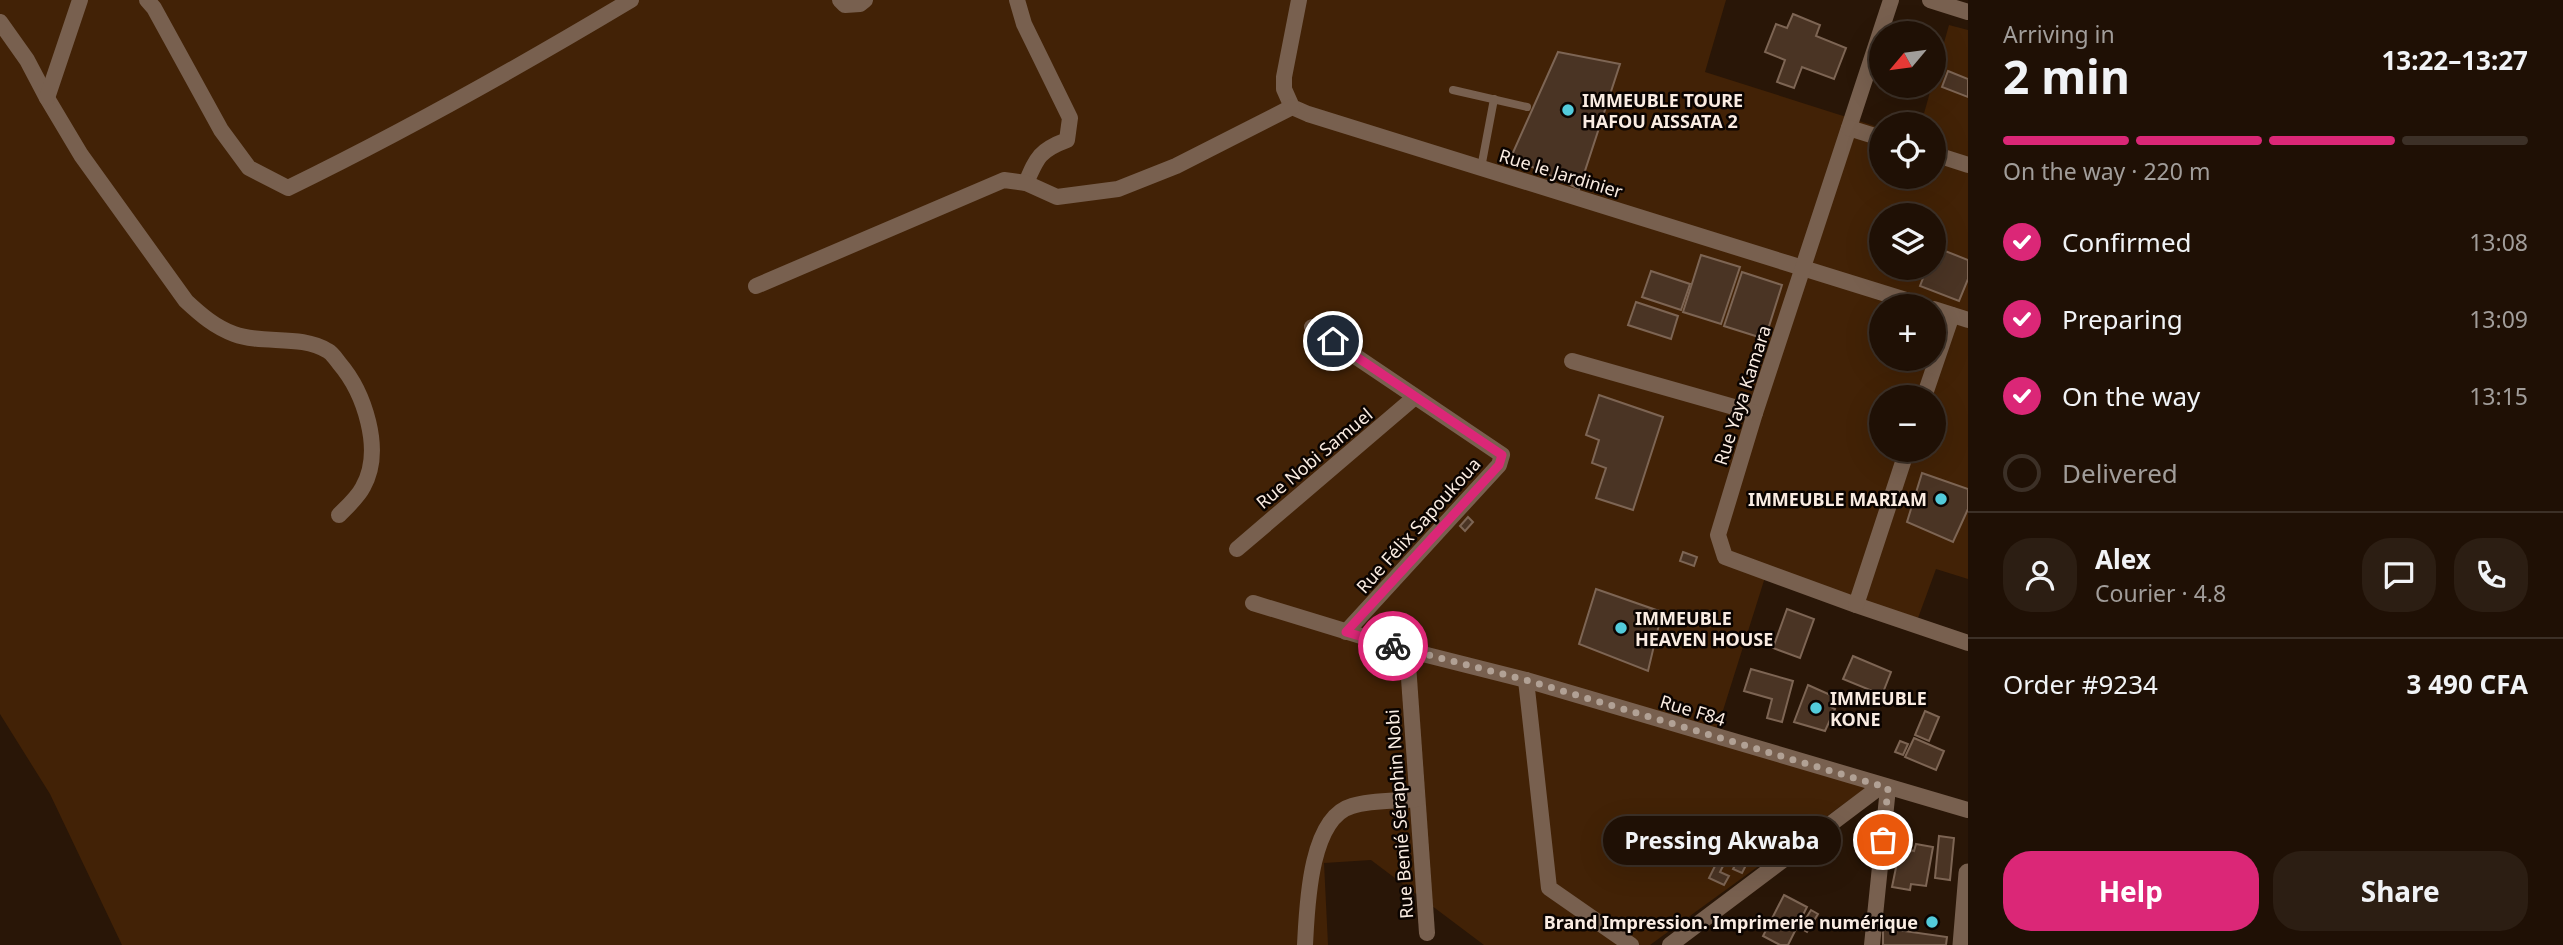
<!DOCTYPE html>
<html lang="en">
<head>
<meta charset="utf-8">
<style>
  body { margin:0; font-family:"Noto Sans",sans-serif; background:#2c1e13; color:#f1f3f6; height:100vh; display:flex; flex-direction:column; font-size:26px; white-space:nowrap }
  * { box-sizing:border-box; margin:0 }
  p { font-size:23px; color:#a19d9a }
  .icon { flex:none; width:38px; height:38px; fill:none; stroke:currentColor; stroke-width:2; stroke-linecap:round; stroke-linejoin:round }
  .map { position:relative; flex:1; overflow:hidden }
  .sheet { display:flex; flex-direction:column; background:#1f1005; width:595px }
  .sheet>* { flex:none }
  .needle { width:46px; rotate:241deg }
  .tools { position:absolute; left:1869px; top:21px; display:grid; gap:14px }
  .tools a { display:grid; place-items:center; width:77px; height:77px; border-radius:50%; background:#1f1005; box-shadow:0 7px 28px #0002,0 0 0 2px #3c3027; font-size:35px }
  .pin { position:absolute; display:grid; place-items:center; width:60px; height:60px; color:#fff; margin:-30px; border:4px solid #fff; border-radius:50%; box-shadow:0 2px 7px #0007 }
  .courier { position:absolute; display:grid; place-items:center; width:70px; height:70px; margin:-35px; border:5px solid #db2777; border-radius:50%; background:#fff; color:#222; box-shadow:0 2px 9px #0007 }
  .bubble { position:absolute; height:49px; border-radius:24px; background:#1f1005; box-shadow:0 7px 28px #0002,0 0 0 2px #3c3027; font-size:23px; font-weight:700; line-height:49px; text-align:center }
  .head em { font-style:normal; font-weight:700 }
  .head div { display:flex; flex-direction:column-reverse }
  .head { display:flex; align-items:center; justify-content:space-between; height:119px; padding:0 35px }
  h1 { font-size:46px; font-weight:700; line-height:52px }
  .bar { display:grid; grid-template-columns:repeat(4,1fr); gap:10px 7px; align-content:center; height:84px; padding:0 35px }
  .bar i { height:9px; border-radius:5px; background:#3c3027 }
  .bar .active { background:#db2777 }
  .bar p { grid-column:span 4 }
  .line { display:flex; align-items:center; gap:18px; padding:0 35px; border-top:2px solid #3c3027 }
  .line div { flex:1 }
  .round { display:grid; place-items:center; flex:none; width:74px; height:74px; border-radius:28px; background:#2c1e13 }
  ol { padding:0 35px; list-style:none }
  li { display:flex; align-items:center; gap:21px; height:77px }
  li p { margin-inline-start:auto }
  li .icon { padding:7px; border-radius:50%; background:#db2777; color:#fff; stroke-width:4 }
  li:last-child { color:#a19d9a }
  li i { width:38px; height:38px; border:4px solid #3c3027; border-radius:50% }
  .button { display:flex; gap:14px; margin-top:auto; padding:14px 35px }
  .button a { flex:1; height:80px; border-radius:28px; background:#db2777; color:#fff; font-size:28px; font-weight:700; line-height:80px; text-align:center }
  .button a+a { background:#2c1e13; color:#f1f3f6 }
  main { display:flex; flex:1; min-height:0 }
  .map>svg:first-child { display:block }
  .green { fill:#422206; fill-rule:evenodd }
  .building { fill:#4a3424; stroke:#7d6554; stroke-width:2 }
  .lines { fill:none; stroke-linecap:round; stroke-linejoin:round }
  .service { stroke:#78604f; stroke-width:8 }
  .minor { stroke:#78604f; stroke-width:16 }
  .tertiary { stroke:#78604f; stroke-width:19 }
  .done { stroke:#b1a195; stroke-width:7; stroke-dasharray:0 12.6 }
  .route { stroke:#db2777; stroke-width:9 }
  .poi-dot { fill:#53cbdb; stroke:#0b0401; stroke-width:2.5 }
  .labels { text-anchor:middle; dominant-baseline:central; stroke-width:5; stroke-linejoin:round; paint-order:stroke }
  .poi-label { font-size:18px; font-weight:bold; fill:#faece2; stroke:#0b0401; text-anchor:start }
  .street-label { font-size:18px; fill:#faece2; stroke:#0b0401 }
</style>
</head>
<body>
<main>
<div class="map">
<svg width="1968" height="945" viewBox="0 0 1968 945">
  <rect width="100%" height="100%" fill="#291607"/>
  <path class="green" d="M 0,0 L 1726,0 L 1705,72 L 1881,128 L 1881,177 L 1934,177 L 1934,124 L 1921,124 L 1949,25 L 1968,30 L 1968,579 L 1936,569 L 1918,618 L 1767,571 L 1714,739 L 1874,782 L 1650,945 L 1484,945 L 1371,860 L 1324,863 L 1328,945 L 122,945 L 50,794 L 0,714 ZM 1881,215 L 1934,215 L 1934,268 L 1881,268 ZM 1881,306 L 1934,306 L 1934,359 L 1881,359 ZM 1881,397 L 1934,397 L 1934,450 L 1881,450 Z"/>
  <g class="building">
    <polygon points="1793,14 1820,25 1816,36 1846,48 1834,79 1802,67 1794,88 1777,82 1785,60 1765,52 1776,24 1787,28"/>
    <polygon points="1558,52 1620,64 1579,189 1511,157"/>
    <polygon points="1948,71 1968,79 1968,97 1942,87"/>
    <polygon points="1935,247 1968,260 1968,279 1959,301 1920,286 1927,268 1934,268"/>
    <polygon points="1701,255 1740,267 1721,324 1683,312"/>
    <polygon points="1651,271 1690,284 1681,310 1642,297"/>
    <polygon points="1742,272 1782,285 1765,339 1724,326"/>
    <polygon points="1636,302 1678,316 1671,339 1628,325"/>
    <polygon points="1599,395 1663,417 1633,510 1596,498 1606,468 1592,463 1599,440 1586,435"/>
    <polygon points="1922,473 1968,489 1968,509 1953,542 1907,522"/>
    <polygon points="1468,517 1473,522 1465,531 1460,526"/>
    <polygon points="1683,552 1697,557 1694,566 1680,561"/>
    <polygon points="1596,589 1662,612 1648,671 1579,644"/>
    <polygon points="1787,609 1814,619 1800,658 1773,648"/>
    <polygon points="1853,656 1891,672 1882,695 1843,679"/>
    <polygon points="1751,669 1793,681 1782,722 1767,718 1772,699 1744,691"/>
    <polygon points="1808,685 1835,697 1831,707 1835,709 1825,731 1794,722"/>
    <polygon points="1925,711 1939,717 1929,741 1915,735"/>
    <polygon points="1914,738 1944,751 1936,770 1905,757"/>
    <polygon points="1900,741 1908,744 1903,755 1895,752"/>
    <polygon points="1939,836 1954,838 1950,880 1935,878"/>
    <polygon points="1760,837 1769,842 1765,850 1756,845"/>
    <polygon points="1740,839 1747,842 1744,847 1753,852 1748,862 1733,853"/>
    <polygon points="1916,844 1933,847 1926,886 1911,884 1910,890 1892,887 1900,848 1914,851"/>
    <polygon points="1738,860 1746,865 1742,873 1733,869"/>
    <polygon points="1717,862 1723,866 1720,872 1729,876 1724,885 1709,878"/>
    <polygon points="1784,895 1807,907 1788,945 1780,945 1763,936"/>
    <polygon points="1811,910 1818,914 1807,932 1800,928"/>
    <polygon points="1883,928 1947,937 1946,945 1883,945"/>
  </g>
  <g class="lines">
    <g class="service">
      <polyline points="1453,90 1527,107"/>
      <polyline points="1481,168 1494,99"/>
    </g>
    <g class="minor">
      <path d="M 147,0 L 154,8 L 221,130 L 249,168 L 288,188 C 405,131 519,67 631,0"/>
      <polyline points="840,0 845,5 860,4 865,0"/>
      <path d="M 1017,0 L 1024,24 L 1070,118 L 1067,140 C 1040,150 1037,157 1026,183"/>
      <polyline points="1299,0 1284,77 1284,89 1292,107 1308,114 1925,306"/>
      <polyline points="1891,0 1755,413 1718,535 1725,557 1856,605 1968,643"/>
      <polyline points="1930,0 1968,12"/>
      <path d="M 0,22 L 27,60 L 47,98 L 81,155 L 186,301 C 201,315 215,327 234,334 C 264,345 300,334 328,351 C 332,353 336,359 339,363 C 364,392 384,450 363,487 C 358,497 347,507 339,515"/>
      <polyline points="47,98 80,0"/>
      <polyline points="1849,128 1881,138"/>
      <polyline points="1934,154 1968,165"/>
      <polyline points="756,286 1004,180 1026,183 1057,197 1118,189 1176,166 1292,107"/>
      <polyline points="1934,309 1968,320"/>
      <polyline points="1312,327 1502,455 1499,465 1346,632"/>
      <polyline points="1572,361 1755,413"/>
      <polyline points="1924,397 1952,315"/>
      <polyline points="1237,549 1415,397"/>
      <polyline points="1253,603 1407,650 1526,680 1968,810"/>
      <polyline points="1856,605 1907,450"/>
      <polyline points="1407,650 1427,933"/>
      <polyline points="1526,680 1549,888 1631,945"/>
      <path d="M 1305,945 C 1307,909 1309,818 1352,806 C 1372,800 1397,801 1417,799"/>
      <polyline points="1670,945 1881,786"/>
      <polyline points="1872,945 1888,788"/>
    </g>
    <polyline class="tertiary" points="1962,945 1968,873"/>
  </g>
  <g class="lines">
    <polyline class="done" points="1393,646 1526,680 1888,788 1883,840"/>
    <polyline class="route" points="1333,341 1502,455 1499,465 1346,632 1393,646"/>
  </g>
  <g class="poi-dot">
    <circle cx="1568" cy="110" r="7"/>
    <circle cx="1941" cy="499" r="7"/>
    <circle cx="1621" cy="628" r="7"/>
    <circle cx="1816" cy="708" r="7"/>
    <circle cx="1932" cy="922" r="7"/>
  </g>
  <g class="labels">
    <g class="poi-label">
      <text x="1582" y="100">IMMEUBLE TOURE<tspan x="1582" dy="21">HAFOU AISSATA 2</tspan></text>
      <text x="1927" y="499" text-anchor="end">IMMEUBLE MARIAM</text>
      <text x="1635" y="618">IMMEUBLE<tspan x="1635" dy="21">HEAVEN HOUSE</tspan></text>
      <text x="1830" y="698">IMMEUBLE<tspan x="1830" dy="21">KONE</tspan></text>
      <text x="1918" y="922" text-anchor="end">Brand Impression. Imprimerie numérique</text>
    </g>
    <g class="street-label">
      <text transform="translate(1561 173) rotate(17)">Rue le Jardinier</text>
      <text transform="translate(1742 395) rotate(-72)">Rue Yaya Kamara</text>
      <text transform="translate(1314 458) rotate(-40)">Rue Nobi Samuel</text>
      <text transform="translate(1418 525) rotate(-48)">Rue Félix Sapoukoua</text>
      <text transform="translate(1693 710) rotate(17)">Rue F84</text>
      <text transform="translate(1399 814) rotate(-94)">Rue Benié Séraphin Nobi</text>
    </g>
  </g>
</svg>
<div class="tools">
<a><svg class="needle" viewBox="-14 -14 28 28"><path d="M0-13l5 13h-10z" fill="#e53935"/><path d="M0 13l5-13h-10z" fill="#a19d9a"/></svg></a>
<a><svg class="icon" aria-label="locate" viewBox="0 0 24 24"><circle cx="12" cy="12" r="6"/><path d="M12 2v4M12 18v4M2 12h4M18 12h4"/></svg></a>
<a><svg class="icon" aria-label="layers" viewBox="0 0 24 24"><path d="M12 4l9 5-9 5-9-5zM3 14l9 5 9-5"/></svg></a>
<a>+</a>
<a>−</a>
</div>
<div class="pin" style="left:1883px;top:840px;background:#ea580c"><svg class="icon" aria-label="bag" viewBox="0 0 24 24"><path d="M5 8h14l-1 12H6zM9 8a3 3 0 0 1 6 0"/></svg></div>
<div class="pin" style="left:1333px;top:341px;background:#1f2937"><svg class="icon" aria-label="home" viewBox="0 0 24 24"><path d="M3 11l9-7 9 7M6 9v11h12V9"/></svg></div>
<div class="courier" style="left:1393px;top:646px"><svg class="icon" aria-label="bike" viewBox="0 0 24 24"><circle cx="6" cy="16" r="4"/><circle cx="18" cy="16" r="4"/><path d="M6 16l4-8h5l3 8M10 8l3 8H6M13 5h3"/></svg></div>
<div class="bubble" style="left:1603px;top:816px;width:238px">Pressing Akwaba</div>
</div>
<section class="sheet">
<div class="head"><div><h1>2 min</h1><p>Arriving in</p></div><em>13:22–13:27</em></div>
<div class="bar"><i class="active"></i><i class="active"></i><i class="active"></i><i></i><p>On the way · 220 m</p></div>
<ol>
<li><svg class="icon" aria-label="check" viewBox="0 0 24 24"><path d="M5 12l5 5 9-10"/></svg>Confirmed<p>13:08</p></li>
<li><svg class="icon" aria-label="check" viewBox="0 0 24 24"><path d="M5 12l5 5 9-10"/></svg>Preparing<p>13:09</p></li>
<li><svg class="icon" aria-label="check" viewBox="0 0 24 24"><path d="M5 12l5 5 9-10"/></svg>On the way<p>13:15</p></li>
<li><i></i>Delivered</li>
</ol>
<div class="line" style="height:126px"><a class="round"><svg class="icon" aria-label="person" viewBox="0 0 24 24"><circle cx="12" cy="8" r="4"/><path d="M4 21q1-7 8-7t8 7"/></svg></a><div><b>Alex</b><p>Courier · 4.8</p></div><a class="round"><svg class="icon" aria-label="chat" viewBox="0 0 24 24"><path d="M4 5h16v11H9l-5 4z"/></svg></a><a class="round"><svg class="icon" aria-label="phone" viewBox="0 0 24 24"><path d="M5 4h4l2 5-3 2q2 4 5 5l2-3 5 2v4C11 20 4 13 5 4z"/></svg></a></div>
<div class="line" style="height:91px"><div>Order #9234</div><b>3 490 CFA</b></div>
<div class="button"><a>Help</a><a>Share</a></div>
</section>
</main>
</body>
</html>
